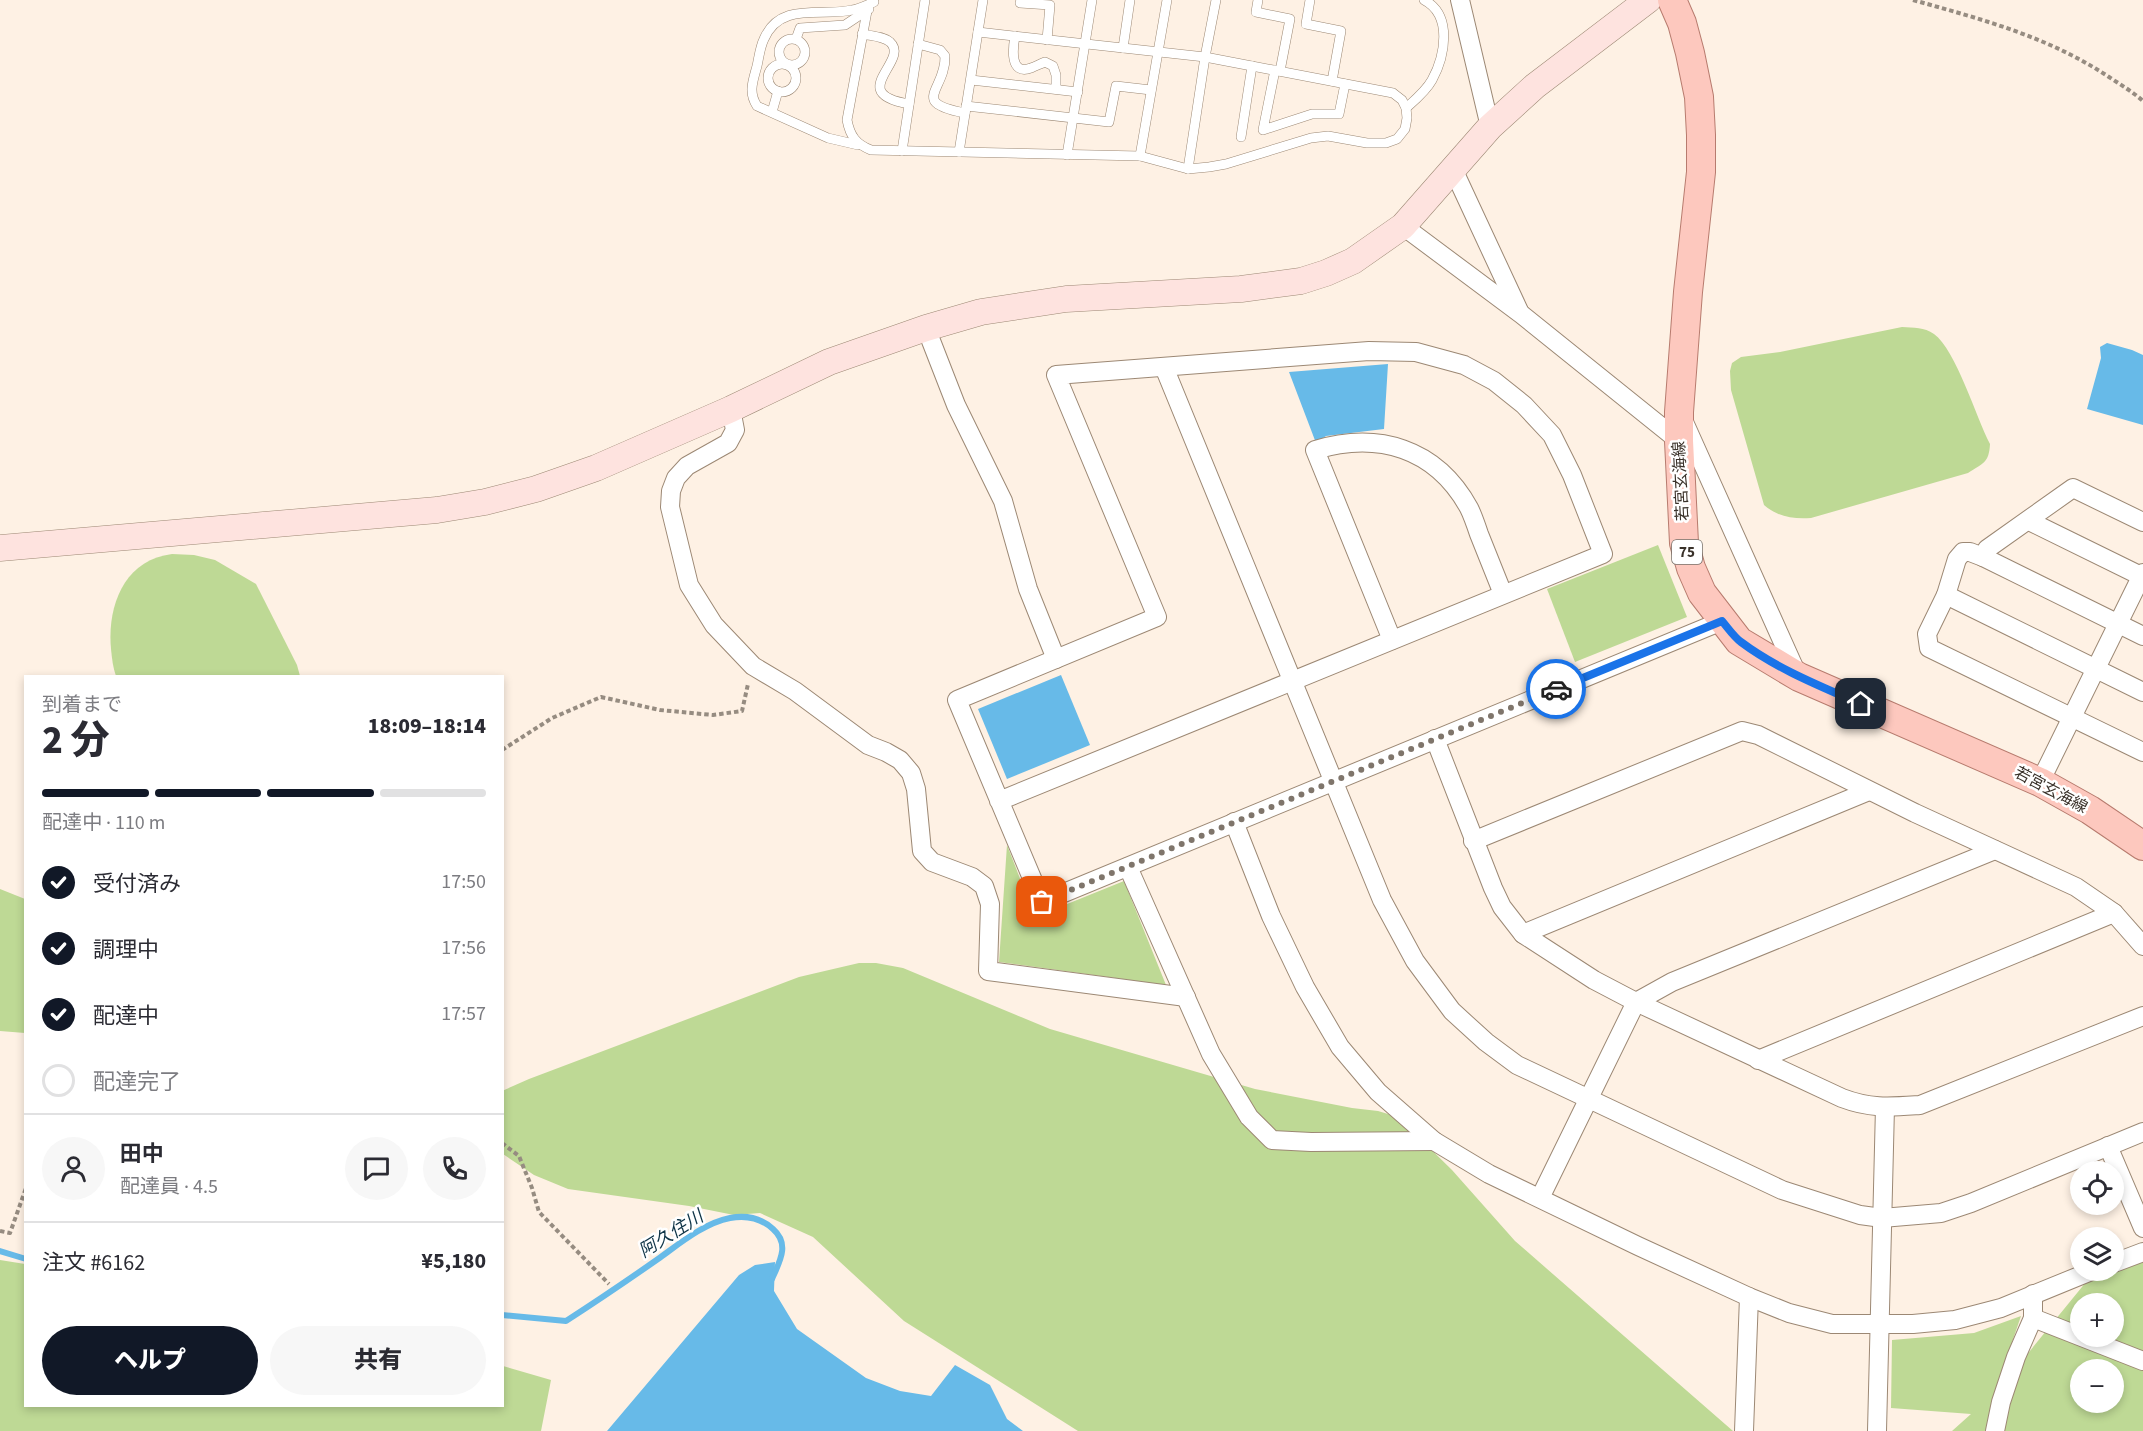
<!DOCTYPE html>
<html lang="ja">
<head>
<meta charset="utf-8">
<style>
  body { margin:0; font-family:"Source Sans 3","Noto Sans JP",sans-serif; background:#f7f7f7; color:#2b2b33; height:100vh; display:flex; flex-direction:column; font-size:22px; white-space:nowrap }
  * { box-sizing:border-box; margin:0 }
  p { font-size:20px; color:#7c7c81 }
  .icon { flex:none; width:33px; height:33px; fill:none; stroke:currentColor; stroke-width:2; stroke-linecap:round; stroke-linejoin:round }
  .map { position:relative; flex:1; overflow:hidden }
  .side { position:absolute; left:24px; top:675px; width:480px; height:732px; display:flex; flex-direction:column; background:#fff; border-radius:0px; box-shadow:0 3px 9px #0003 }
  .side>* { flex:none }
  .controls { position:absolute; left:2070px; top:1161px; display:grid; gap:12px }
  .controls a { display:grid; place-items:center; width:54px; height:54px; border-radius:50%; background:#fff; box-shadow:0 3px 9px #0003; font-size:30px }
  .pin { position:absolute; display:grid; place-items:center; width:51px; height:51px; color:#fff; margin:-26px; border-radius:12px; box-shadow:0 3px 9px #0006 }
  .courier { position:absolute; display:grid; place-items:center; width:60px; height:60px; margin:-30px; border:4px solid #1a73e8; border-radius:50%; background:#fff; color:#222; box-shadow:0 2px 8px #0007 }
  .overview em { font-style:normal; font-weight:800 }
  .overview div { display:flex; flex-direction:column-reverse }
  .overview { display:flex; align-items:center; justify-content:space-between; height:102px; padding:0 18px }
  h1 { font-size:39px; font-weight:800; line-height:45px }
  .bar { display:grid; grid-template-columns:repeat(4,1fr); gap:9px 6px; align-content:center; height:72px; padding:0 18px }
  .bar i { height:8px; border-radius:4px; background:#e1e1e2 }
  .bar .current { background:#111827 }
  .bar p { grid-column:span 4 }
  .line { display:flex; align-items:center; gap:15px; padding:0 18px; border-top:2px solid #e1e1e2 }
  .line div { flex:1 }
  .round { display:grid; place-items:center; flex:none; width:63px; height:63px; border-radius:32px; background:#f7f7f7 }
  ol { padding:0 18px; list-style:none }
  li { display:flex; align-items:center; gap:18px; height:66px }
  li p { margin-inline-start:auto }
  li .icon { padding:6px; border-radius:50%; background:#111827; color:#fff; stroke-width:4 }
  li:last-child { color:#7c7c81 }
  li i { width:33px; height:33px; border:3px solid #e1e1e2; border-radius:50% }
  .button { display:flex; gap:12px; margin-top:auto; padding:12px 18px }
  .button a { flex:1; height:69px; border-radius:36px; background:#111827; color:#fff; font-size:24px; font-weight:800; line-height:69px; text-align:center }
  .button a+a { background:#f7f7f7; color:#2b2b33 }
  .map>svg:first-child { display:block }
  .green { fill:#bed995; fill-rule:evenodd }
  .water { fill:#67bae8 }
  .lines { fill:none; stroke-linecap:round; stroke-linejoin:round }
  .stream { stroke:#67bae8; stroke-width:6 }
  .lane-casing { stroke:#9c8874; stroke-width:10 }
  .street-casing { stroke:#9c8874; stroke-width:20 }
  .secondary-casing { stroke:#9c8874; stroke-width:27 }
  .primary-casing { stroke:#b77b6e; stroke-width:30 }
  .path { stroke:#968c81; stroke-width:4; stroke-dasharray:4.5 3; stroke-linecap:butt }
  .lane { stroke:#fff; stroke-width:9 }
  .street { stroke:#fff; stroke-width:18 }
  .secondary { stroke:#fee3df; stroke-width:26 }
  .primary { stroke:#fdc8be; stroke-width:28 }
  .done { stroke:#7f756b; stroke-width:6; stroke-dasharray:0 10.8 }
  .route { stroke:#1a73e8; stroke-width:8 }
  .labels { text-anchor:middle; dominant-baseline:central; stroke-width:5; stroke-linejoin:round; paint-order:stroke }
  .shield { fill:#fff; stroke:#75706a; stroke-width:1.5 }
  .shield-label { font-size:15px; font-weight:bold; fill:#3a322a }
  .street-label { font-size:16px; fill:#3a322a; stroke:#fff }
  .water-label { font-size:18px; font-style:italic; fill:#0f3447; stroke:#fff }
</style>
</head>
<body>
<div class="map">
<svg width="2143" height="1431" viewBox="0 0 2143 1431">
  <rect width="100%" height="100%" fill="#fef1e4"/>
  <g class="green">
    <path d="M 1902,327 C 1914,328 1924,327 1934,334 C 1956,350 1976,417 1990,444 C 1989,463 1983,463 1968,473 L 1811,518 C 1792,519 1778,517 1764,505 L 1731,390 L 1730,371 L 1732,363 L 1741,357 L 1780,352 Z"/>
    <polygon points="1658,545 1687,617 1575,662 1547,589"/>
    <path d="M 172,554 L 194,555 L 215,560 L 256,584 L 297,665 L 300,676 L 116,676 C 113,668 112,659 111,649 C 107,606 124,560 172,554 Z"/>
    <polygon points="1007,845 1035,917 1124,881 1166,985 999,962"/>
    <polygon points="0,889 25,899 25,1033 0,1031"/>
    <polygon points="859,963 876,963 903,968 1050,1029 1255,1089 1352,1108 1378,1111 1398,1117 1452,1170 1515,1241 1733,1431 1078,1431 904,1321 813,1237 760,1213 734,1215 689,1206 568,1189 534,1175 503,1154 502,1091 529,1079 799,977"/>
    <path d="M 2143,1252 L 2143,1431 L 1952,1431 L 1971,1414 L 1891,1408 L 1892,1340 L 1974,1333 L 2021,1316 L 1994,1395 L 2095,1271 L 2114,1270 ZM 2080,1304 L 2114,1304 L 2114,1336 L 2080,1336 ZM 2080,1370 L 2114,1370 L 2114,1402 L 2080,1402 Z"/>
    <polygon points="0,1260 25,1264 26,1406 502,1406 503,1366 551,1380 541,1431 0,1431"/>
  </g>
  <g class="water">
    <polygon points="2107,343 2132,350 2143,355 2143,425 2087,409 2101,358 2100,347"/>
    <polygon points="1388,364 1384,429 1326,436 1316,443 1289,372"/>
    <polygon points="1061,675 1090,745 1007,779 978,709"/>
    <polygon points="775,1262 774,1291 797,1329 866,1378 900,1391 931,1396 955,1365 990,1385 1007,1419 1023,1431 607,1431 739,1275 755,1265"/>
  </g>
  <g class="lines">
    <g class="stream">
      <polyline points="0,1251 26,1259"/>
      <path d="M 502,1315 L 566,1321 C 597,1301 628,1280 658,1259 C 679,1244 704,1223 730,1218 C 746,1215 761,1218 773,1229 C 790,1244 780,1261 772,1279"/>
    </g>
    <defs>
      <g id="lane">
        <polyline points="1021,0 1020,3 1050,5 1047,40"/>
        <polyline points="1258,0 1256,12 1290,19 1280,71"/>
        <polyline points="1310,0 1306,24 1341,31 1332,81"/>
        <path d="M 867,11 L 847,120 C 850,136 856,144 871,150 L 1140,156 L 1188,169 L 1209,167 L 1226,164 L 1311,138 L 1328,136 L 1367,143 L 1386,143 L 1397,139 L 1405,129 L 1407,118 L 1406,108 L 1402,100 L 1393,93 L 1205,57 L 1216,0"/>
        <polyline points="978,32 1205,57 1188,169"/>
        <path d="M 862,34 C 871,36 883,36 890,42 C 911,61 844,93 909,104"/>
        <path d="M 1015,36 C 1013,47 1009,76 1031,68 C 1036,66 1040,64 1045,62 L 1053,66 L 1056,75 L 1056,89"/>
        <circle cx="792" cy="52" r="13"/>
        <polyline points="796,39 800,28 845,25 869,9"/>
        <path d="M 918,44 L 940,50 L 945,56 C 946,91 908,102 965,113"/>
        <polyline points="1123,48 1130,0"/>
        <circle cx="782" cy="78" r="14"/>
        <polyline points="1275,70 1263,130 1312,114 1339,114 1345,84"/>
        <polyline points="971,80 1078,92"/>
        <polyline points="966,106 1109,122 1116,86 1151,90"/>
        <path d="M 1406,108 C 1415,100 1426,91 1432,80 C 1445,56 1453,15 1424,0"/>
        <polyline points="772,112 778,91"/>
        <polyline points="1241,137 1252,66"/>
        <path d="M 858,145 L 828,138 L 757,106 C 748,92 753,81 757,66 C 759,57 760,47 764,39 C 780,1 822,17 852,10 C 859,9 867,5 874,2"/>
        <polyline points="902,151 925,0"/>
        <polyline points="959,152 983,0"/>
        <polyline points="1067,155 1092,0"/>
        <polyline points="1140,156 1167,0"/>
      </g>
      <g id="street">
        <polyline points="1460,0 1490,127"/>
        <polyline points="1453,169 1519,311"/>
        <polyline points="1403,226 1521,314 1679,441"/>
        <polyline points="926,328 956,405 1003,501 1028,589 1056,659"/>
        <polyline points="1164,367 1382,900 1415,961 1452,1011 1486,1042 1517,1065 1782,1190 1860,1215 1882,1218 1941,1213 1971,1203 2143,1132"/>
        <polyline points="731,409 735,430 728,443 687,466 676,478 671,491 670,507 689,585 714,625 753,666 795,691 868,745 886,752 900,760 911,773 916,789 922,851 932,862 972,877 984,886 990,904 988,971 1186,997"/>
        <polyline points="1684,422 1798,676"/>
        <polyline points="2029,521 2143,577"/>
        <polyline points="2143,522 2073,488 1987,549 1983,557 2143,636"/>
        <polyline points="1983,557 1970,552 1963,552 1957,559 1946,595 1927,634 1929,648 2143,752"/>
        <polyline points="1946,595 2143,692"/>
        <path d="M 1392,640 L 1315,450 C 1378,431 1436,448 1469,508 C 1473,516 1476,525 1479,534 C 1487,554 1495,574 1503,594"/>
        <path d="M 1435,739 L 1493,888 L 1502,907 L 1523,934 L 1594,980 L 1636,1002 L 1842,1098 C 1871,1109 1890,1107 1920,1105 L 2143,1016"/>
        <polyline points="2040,782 2143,573"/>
        <polyline points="999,801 1603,554 1572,475 1552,435 1524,405 1494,381 1464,365 1416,352 1369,351 1056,375 1157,617 957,700 1042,902 1722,621"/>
        <polyline points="1234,822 1271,916 1305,987 1340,1047 1378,1092 1434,1141 1489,1174 1638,1246 1749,1297 1789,1313 1832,1324 1913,1324 1955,1320 2001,1308 2094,1270"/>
        <polyline points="1473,841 1742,731 1758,735 1915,813 2076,887 2114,913 2143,946"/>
        <polyline points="1128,867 1211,1054 1249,1117 1272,1140 1311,1142 1434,1141"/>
        <polyline points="1523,934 1869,791"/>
        <polyline points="1758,1060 2114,913"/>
        <polyline points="2108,1146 2143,1228"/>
        <polyline points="1540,1198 1636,1002 1672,982 1995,850"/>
        <polyline points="2114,1263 2143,1252"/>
        <polyline points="2033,1318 2143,1361"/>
        <polyline points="1744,1431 1749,1297"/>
        <polyline points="1877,1431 1885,1107"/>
        <polyline points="1995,1431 2001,1402 2016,1357 2033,1318 2033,1294"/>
      </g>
      <polyline id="secondary" points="0,548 437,510 485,502 536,489 596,468 731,409 829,362 926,328 981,312 1066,299 1241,289 1301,281 1326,273 1353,261 1403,226 1490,127 1535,86 1648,0"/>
      <polyline id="primary" points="1672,0 1682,23 1690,53 1699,97 1701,135 1701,172 1688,292 1679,412 1679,441 1684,543 1691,568 1702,593 1739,641 1799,677 2040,782 2090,810 2143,846"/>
    </defs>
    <use href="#lane" class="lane-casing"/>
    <use href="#street" class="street-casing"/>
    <use href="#secondary" class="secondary-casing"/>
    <use href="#primary" class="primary-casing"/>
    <g class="path">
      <path d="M 1913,0 C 1981,19 2049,37 2109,77 C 2121,85 2133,92 2143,101"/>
      <polyline points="502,750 552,718 601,697 660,710 713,715 742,711 748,684"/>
      <polyline points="502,1143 519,1156 532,1188 539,1212 609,1284"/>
      <polyline points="0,1231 10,1233 26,1188"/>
    </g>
    <use href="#lane" class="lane"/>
    <use href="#street" class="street"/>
    <use href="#secondary" class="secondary"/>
    <use href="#primary" class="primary"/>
  </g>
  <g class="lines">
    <polyline class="done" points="1042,902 1556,689"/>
    <path class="route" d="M 1556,689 L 1722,621 C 1728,628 1734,637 1741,642 C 1777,669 1820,686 1861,704"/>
  </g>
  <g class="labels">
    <rect class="shield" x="1672" y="540" width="30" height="24" rx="4.5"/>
    <g class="shield-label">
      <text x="1687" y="552">75</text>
    </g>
    <g class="street-label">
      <text transform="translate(1681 481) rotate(-93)">若宮玄海線</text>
      <text transform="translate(2051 790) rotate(28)">若宮玄海線</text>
    </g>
    <g class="water-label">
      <text transform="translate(671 1234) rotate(-32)">阿久住川</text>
    </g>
  </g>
</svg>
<div class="controls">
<a><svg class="icon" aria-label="locate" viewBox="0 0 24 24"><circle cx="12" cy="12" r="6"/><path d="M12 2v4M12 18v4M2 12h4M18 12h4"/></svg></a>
<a><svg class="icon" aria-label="layers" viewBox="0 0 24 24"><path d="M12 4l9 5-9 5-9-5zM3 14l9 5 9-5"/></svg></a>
<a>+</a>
<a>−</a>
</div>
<div class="pin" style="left:1042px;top:902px;background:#ea580c"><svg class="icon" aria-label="bag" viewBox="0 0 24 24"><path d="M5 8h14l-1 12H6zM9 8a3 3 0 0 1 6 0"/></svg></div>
<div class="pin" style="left:1861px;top:704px;background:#1f2937"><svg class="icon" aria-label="home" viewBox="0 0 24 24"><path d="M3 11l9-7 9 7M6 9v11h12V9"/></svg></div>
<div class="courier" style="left:1556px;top:689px"><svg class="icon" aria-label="car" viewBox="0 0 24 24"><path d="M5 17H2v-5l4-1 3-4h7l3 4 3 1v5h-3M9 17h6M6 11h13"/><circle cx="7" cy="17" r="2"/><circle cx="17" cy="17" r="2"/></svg></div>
<section class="side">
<div class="overview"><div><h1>2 分</h1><p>到着まで</p></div><em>18:09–18:14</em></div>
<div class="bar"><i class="current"></i><i class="current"></i><i class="current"></i><i></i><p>配達中 · 110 m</p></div>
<ol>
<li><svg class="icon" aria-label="check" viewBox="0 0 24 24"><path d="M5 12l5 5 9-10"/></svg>受付済み<p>17:50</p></li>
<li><svg class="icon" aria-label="check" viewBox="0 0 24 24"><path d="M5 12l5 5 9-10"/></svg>調理中<p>17:56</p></li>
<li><svg class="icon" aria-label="check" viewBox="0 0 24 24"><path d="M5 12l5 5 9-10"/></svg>配達中<p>17:57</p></li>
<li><i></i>配達完了</li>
</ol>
<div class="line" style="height:108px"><a class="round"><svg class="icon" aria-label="person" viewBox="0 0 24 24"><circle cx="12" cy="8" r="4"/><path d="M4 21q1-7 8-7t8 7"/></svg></a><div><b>田中</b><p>配達員 · 4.5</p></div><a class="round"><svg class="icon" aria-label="chat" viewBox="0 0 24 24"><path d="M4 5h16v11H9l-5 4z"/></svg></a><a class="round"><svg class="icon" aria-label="phone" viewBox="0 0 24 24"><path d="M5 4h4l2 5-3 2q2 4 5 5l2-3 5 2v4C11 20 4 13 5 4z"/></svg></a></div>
<div class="line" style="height:78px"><div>注文 #6162</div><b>¥5,180</b></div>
<div class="button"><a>ヘルプ</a><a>共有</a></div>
</section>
</div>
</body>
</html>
